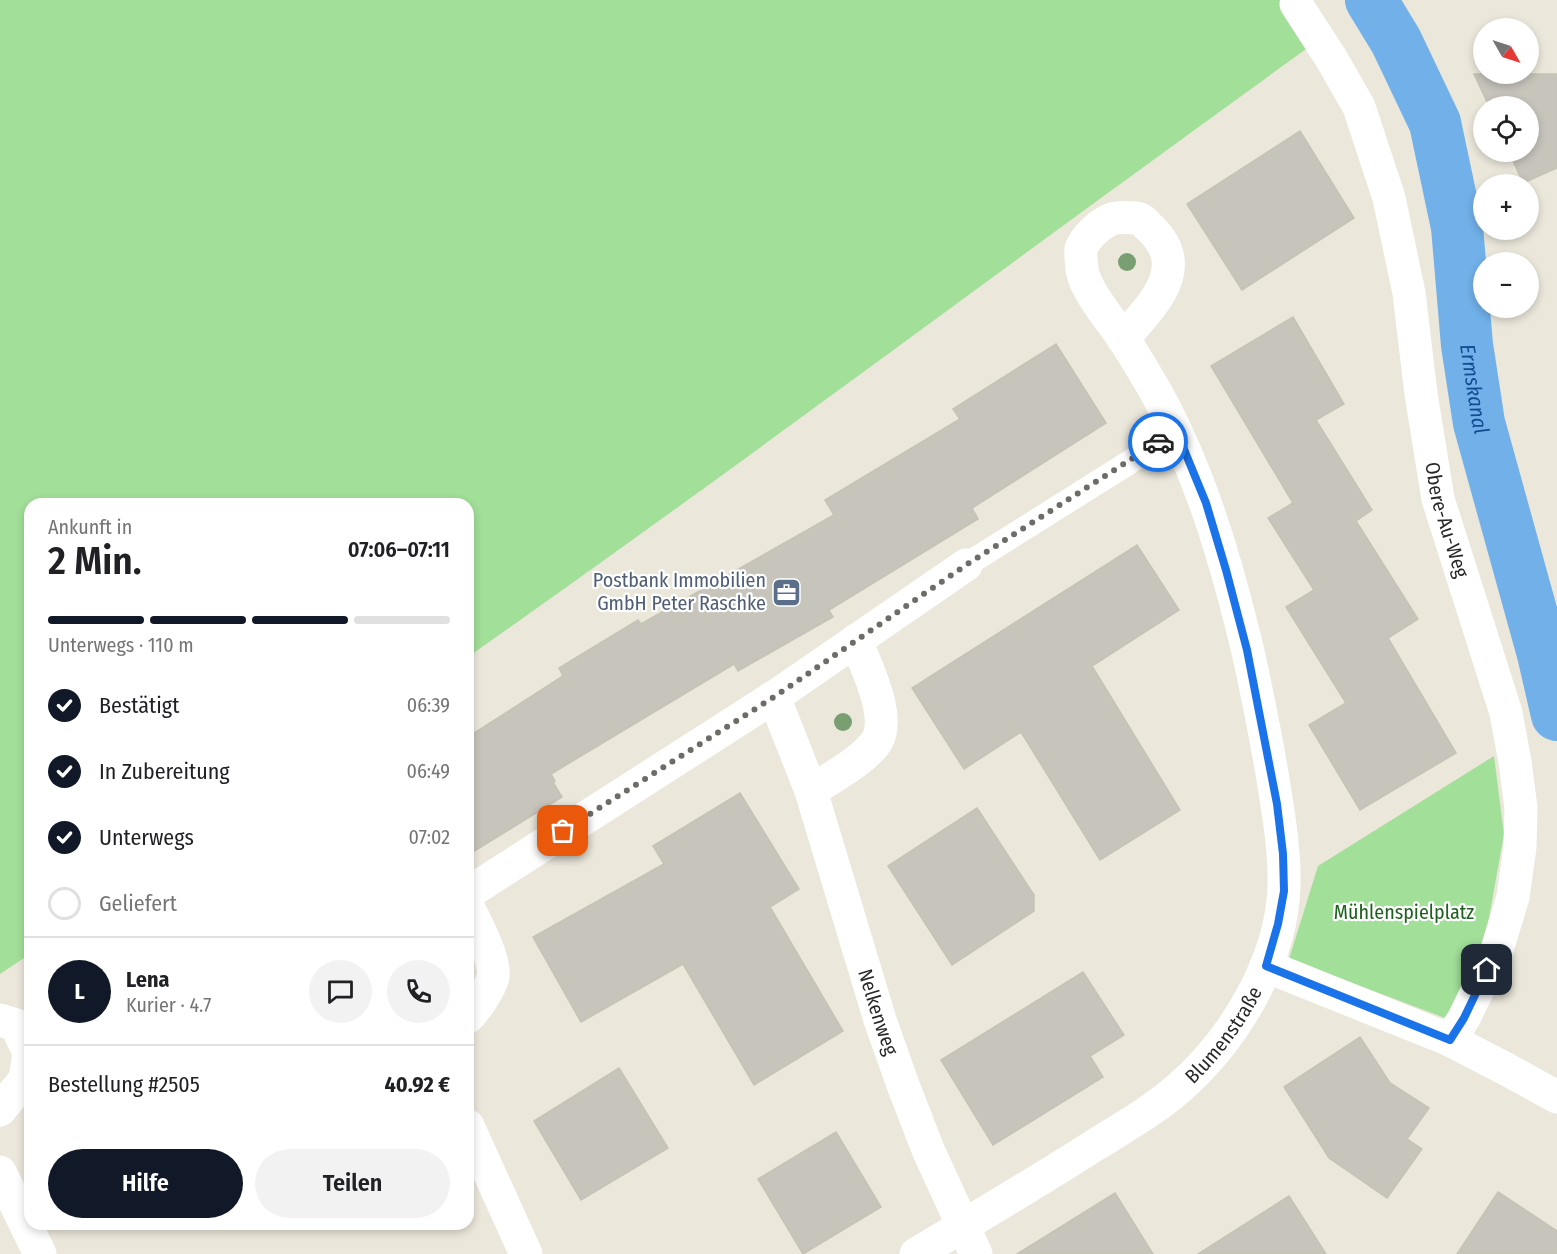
<!DOCTYPE html>
<html lang="de">
<head>
<meta charset="utf-8">
<style>
  body { margin:0; font-family:"Fira Sans Condensed",sans-serif; background:#f2f2f2; color:#202124; height:100vh; display:flex; flex-direction:column; font-size:22px; white-space:nowrap }
  * { box-sizing:border-box; margin:0 }
  p { font-size:20px; color:#757577 }
  .icon { flex:none; width:33px; height:33px; fill:none; stroke:currentColor; stroke-width:2; stroke-linecap:round; stroke-linejoin:round }
  .map { position:relative; flex:1; overflow:hidden }
  .panel { position:absolute; left:24px; top:498px; width:450px; height:732px; display:flex; flex-direction:column; background:#fff; border-radius:18px; box-shadow:0 3px 9px #0003 }
  .panel>* { flex:none }
  .needle { width:39px; rotate:129deg }
  .controls { position:absolute; left:1473px; top:18px; display:grid; gap:12px }
  .controls a { display:grid; place-items:center; width:66px; height:66px; border-radius:50%; background:#fff; box-shadow:0 3px 9px #0003; font-size:30px }
  .pin { position:absolute; display:grid; place-items:center; width:51px; height:51px; color:#fff; margin:-26px; border-radius:12px; box-shadow:0 3px 9px #0006 }
  .courier { position:absolute; display:grid; place-items:center; width:60px; height:60px; margin:-30px; border:4px solid #1a73e8; border-radius:50%; background:#fff; color:#222; box-shadow:0 2px 8px #0007 }
  .headline em { font-style:normal; font-weight:600 }
  .headline div { display:flex; flex-direction:column-reverse }
  .headline { display:flex; align-items:center; justify-content:space-between; height:102px; padding:0 24px }
  h1 { font-size:39px; font-weight:600; line-height:45px }
  .bar { display:grid; grid-template-columns:repeat(4,1fr); gap:9px 6px; align-content:center; height:72px; padding:0 24px }
  .bar i { height:8px; border-radius:4px; background:#e0e0e0 }
  .bar .current { background:#111827 }
  .bar p { grid-column:span 4 }
  .line { display:flex; align-items:center; gap:15px; padding:0 24px; border-top:2px solid #e0e0e0 }
  .line div { flex:1 }
  .round { display:grid; place-items:center; flex:none; width:63px; height:63px; border-radius:32px; background:#f2f2f2 }
  ol { padding:0 24px; list-style:none }
  li { display:flex; align-items:center; gap:18px; height:66px }
  li p { margin-inline-start:auto }
  li .icon { padding:6px; border-radius:50%; background:#111827; color:#fff; stroke-width:4 }
  li:last-child { color:#757577 }
  li i { width:33px; height:33px; border:3px solid #e0e0e0; border-radius:50% }
  .cta { display:flex; gap:12px; margin-top:auto; padding:12px 24px }
  .cta a { flex:1; height:69px; border-radius:36px; background:#111827; color:#fff; font-size:24px; font-weight:600; line-height:69px; text-align:center }
  .cta a+a { background:#f2f2f2; color:#202124 }
  .map>svg:first-child { display:block }
  .green { fill:#a2df99 }
  .lines { fill:none; stroke-linecap:round; stroke-linejoin:round }
  .canal { stroke:#71b0e9; stroke-width:52 }
  .building { fill:#c6c4bb; stroke:#c6c3b5; stroke-width:1.5 }
  .service { stroke:#fff; stroke-width:24 }
  .minor { stroke:#fff; stroke-width:33 }
  .tree { fill:#799e72 }
  .done { stroke:#6d6c67; stroke-width:6; stroke-dasharray:0 10.8 }
  .route { stroke:#1a73e8; stroke-width:8 }
  .labels { text-anchor:middle; dominant-baseline:central; stroke-width:4.5; stroke-linejoin:round; paint-order:stroke }
  .street-label { font-size:20px; fill:#292929; stroke:#fff }
  .service-label { font-size:20px; fill:#4e5e75; stroke:#fff; text-anchor:end }
  .park-label { font-size:20px; fill:#1c621d; stroke:#fff }
  .water-label { font-size:21px; font-style:italic; fill:#134c93; stroke:#fff }
</style>
</head>
<body>
<div class="map">
<svg width="1557" height="1254" viewBox="0 0 1557 1254">
  <rect width="100%" height="100%" fill="#ebe7db"/>
  <g class="green">
    <path d="M 0,0 L 1285,0 L 1309,47 C 1028,249 751,458 468,657 L 468,504 L 30,504 L 30,954 L 0,974 Z"/>
    <polygon points="1494,756 1504,834 1489,918 1471,980 1445,1018 1289,959 1318,866"/>
  </g>
  <g class="lines">
    <path class="canal" id="s1" d="M 1371,0 L 1396,41 L 1435,123 L 1457,227 L 1467,345 L 1479,423 L 1543,654 L 1557,715"/>
  </g>
  <g class="building">
    <polygon points="1474,74 1557,74 1557,168 1523,183 1509,152 1528,152 1528,106 1489,106"/>
    <polygon points="1300,131 1354,218 1242,290 1187,204"/>
    <polygon points="1293,317 1344,404 1316,420 1372,510 1356,521 1418,619 1388,638 1456,753 1360,810 1309,725 1346,703 1286,607 1314,590 1268,518 1293,503 1211,366"/>
    <polygon points="1056,344 1106,423 972,508 978,519 829,610 833,617 738,671 734,664 551,774 555,781 553,782 562,797 468,855 468,737 563,676 559,668 638,620 641,624 834,515 825,500 960,419 953,409"/>
    <polygon points="1137,545 1179,610 1092,666 1180,810 1100,860 1021,732 964,769 912,688"/>
    <polygon points="740,793 799,889 770,907 843,1031 754,1085 683,964 581,1022 533,937 664,864 653,846"/>
    <polygon points="977,808 1034,895 1034,911 952,965 888,866"/>
    <polygon points="1083,972 1124,1035 1090,1056 1103,1077 993,1145 941,1060"/>
    <polygon points="1360,1037 1390,1083 1429,1108 1407,1139 1422,1149 1387,1198 1329,1158 1284,1087"/>
    <polygon points="619,1068 668,1148 581,1200 534,1121"/>
    <polygon points="836,1132 881,1207 803,1254 758,1179"/>
    <polygon points="1498,1192 1557,1231 1557,1254 1457,1254"/>
    <polygon points="1115,1193 1153,1254 1017,1254"/>
    <polygon points="1289,1196 1326,1254 1198,1254"/>
  </g>
  <g class="lines">
    <polyline class="service" points="966,565 1130,462 1176,430"/>
    <g class="minor">
      <path id="s2" d="M 1296,4 L 1331,58 L 1359,107 L 1389,198 L 1409,293 L 1421,394 L 1438,499 L 1506,713 L 1515,762 L 1521,808 L 1520,847 L 1513,897 L 1497,950 L 1464,1018 L 1450,1040"/>
      <path id="s3" d="M 774,697 L 811,791 L 880,1020 L 903,1085 L 929,1152 L 976,1254"/>
      <path d="M 811,791 C 832,777 858,764 874,745 C 895,721 865,665 856,640"/>
      <polyline points="468,893 774,697 966,565"/>
      <path d="M 468,907 C 476,923 496,960 493,977 C 490,989 476,1009 468,1017"/>
      <polyline points="1266,966 1450,1040 1506,1069 1557,1097"/>
      <polyline points="0,1020 16,1025 29,1053 25,1079 0,1110"/>
      <polyline points="468,1126 526,1254"/>
      <polyline points="0,1172 40,1254"/>
      <path id="s4" d="M 916,1254 C 976,1218 1036,1183 1095,1145 C 1124,1127 1154,1110 1179,1088 C 1234,1040 1281,962 1284,888 C 1285,849 1278,811 1272,773 C 1265,733 1257,692 1248,652 C 1227,564 1201,474 1157,394 C 1146,375 1135,356 1123,338 C 1111,320 1086,292 1082,270 C 1082,265 1080,254 1081,249 C 1085,237 1101,223 1112,219 C 1117,217 1134,217 1140,219 C 1145,221 1147,226 1151,229 C 1192,269 1151,306 1123,339"/>
    </g>
  </g>
  <g class="tree">
    <circle cx="1127" cy="262" r="9"/>
    <circle cx="843" cy="722" r="9"/>
  </g>
  <g class="lines">
    <polyline class="done" points="563,831 774,697 966,565 1158,442"/>
    <polyline class="route" points="1158,442 1176,430 1206,503 1226,570 1247,650 1277,804 1283,854 1284,891 1278,924 1266,966 1450,1040 1464,1018 1487,970"/>
  </g>
  <defs>
    <symbol id="office-square" viewBox="-11 -11 22 22"><rect x="-9" y="-9" width="18" height="18" rx="4" fill="#5c6f8a" stroke="#fff"/><path d="M-6-3h4V-5.5h4V-3h4V5H-6ZM-1-4.5V-3h2v-1.5ZM-6 0V1H6V0Z" fill="#fff"/></symbol>
  </defs>
  <g fill-rule="evenodd">
    <use href="#office-square" x="770" y="576" width="33" height="33"/>
  </g>
  <g class="labels">
    <g class="street-label">
      <text stroke="none"><textPath href="#s2" startOffset="544">Obere-Au-Weg</textPath></text>
      <text stroke="none"><textPath href="#s3" startOffset="332">Nelkenweg</textPath></text>
      <text stroke="none"><textPath href="#s4" startOffset="381">Blumenstraße</textPath></text>
    </g>
    <g class="service-label">
      <text x="766" y="580">Postbank Immobilien<tspan x="766" dy="23">GmbH Peter Raschke</tspan></text>
    </g>
    <g class="park-label">
      <text x="1404" y="912">Mühlenspielplatz</text>
    </g>
    <g class="water-label">
      <text stroke="none"><textPath href="#s1" startOffset="408">Ermskanal</textPath></text>
    </g>
  </g>
</svg>
<div class="controls">
<a><svg class="needle" viewBox="-14 -14 28 28"><path d="M0-13l5 13h-10z" fill="#e53935"/><path d="M0 13l5-13h-10z" fill="#757577"/></svg></a>
<a><svg class="icon" aria-label="locate" viewBox="0 0 24 24"><circle cx="12" cy="12" r="6"/><path d="M12 2v4M12 18v4M2 12h4M18 12h4"/></svg></a>
<a>+</a>
<a>−</a>
</div>
<div class="pin" style="left:563px;top:831px;background:#ea580c"><svg class="icon" aria-label="bag" viewBox="0 0 24 24"><path d="M5 8h14l-1 12H6zM9 8a3 3 0 0 1 6 0"/></svg></div>
<div class="pin" style="left:1487px;top:970px;background:#1f2937"><svg class="icon" aria-label="home" viewBox="0 0 24 24"><path d="M3 11l9-7 9 7M6 9v11h12V9"/></svg></div>
<div class="courier" style="left:1158px;top:442px"><svg class="icon" aria-label="car" viewBox="0 0 24 24"><path d="M5 17H2v-5l4-1 3-4h7l3 4 3 1v5h-3M9 17h6M6 11h13"/><circle cx="7" cy="17" r="2"/><circle cx="17" cy="17" r="2"/></svg></div>
<section class="panel">
<div class="headline"><div><h1>2 Min.</h1><p>Ankunft in</p></div><em>07:06–07:11</em></div>
<div class="bar"><i class="current"></i><i class="current"></i><i class="current"></i><i></i><p>Unterwegs · 110 m</p></div>
<ol>
<li><svg class="icon" aria-label="check" viewBox="0 0 24 24"><path d="M5 12l5 5 9-10"/></svg>Bestätigt<p>06:39</p></li>
<li><svg class="icon" aria-label="check" viewBox="0 0 24 24"><path d="M5 12l5 5 9-10"/></svg>In Zubereitung<p>06:49</p></li>
<li><svg class="icon" aria-label="check" viewBox="0 0 24 24"><path d="M5 12l5 5 9-10"/></svg>Unterwegs<p>07:02</p></li>
<li><i></i>Geliefert</li>
</ol>
<div class="line" style="height:108px"><b class="round" style="background:#111827;color:#fff">L</b><div><b>Lena</b><p>Kurier · 4.7</p></div><a class="round"><svg class="icon" aria-label="chat" viewBox="0 0 24 24"><path d="M4 5h16v11H9l-5 4z"/></svg></a><a class="round"><svg class="icon" aria-label="phone" viewBox="0 0 24 24"><path d="M5 4h4l2 5-3 2q2 4 5 5l2-3 5 2v4C11 20 4 13 5 4z"/></svg></a></div>
<div class="line" style="height:78px"><div>Bestellung #2505</div><b>40.92 €</b></div>
<div class="cta"><a>Hilfe</a><a>Teilen</a></div>
</section>
</div>
</body>
</html>
